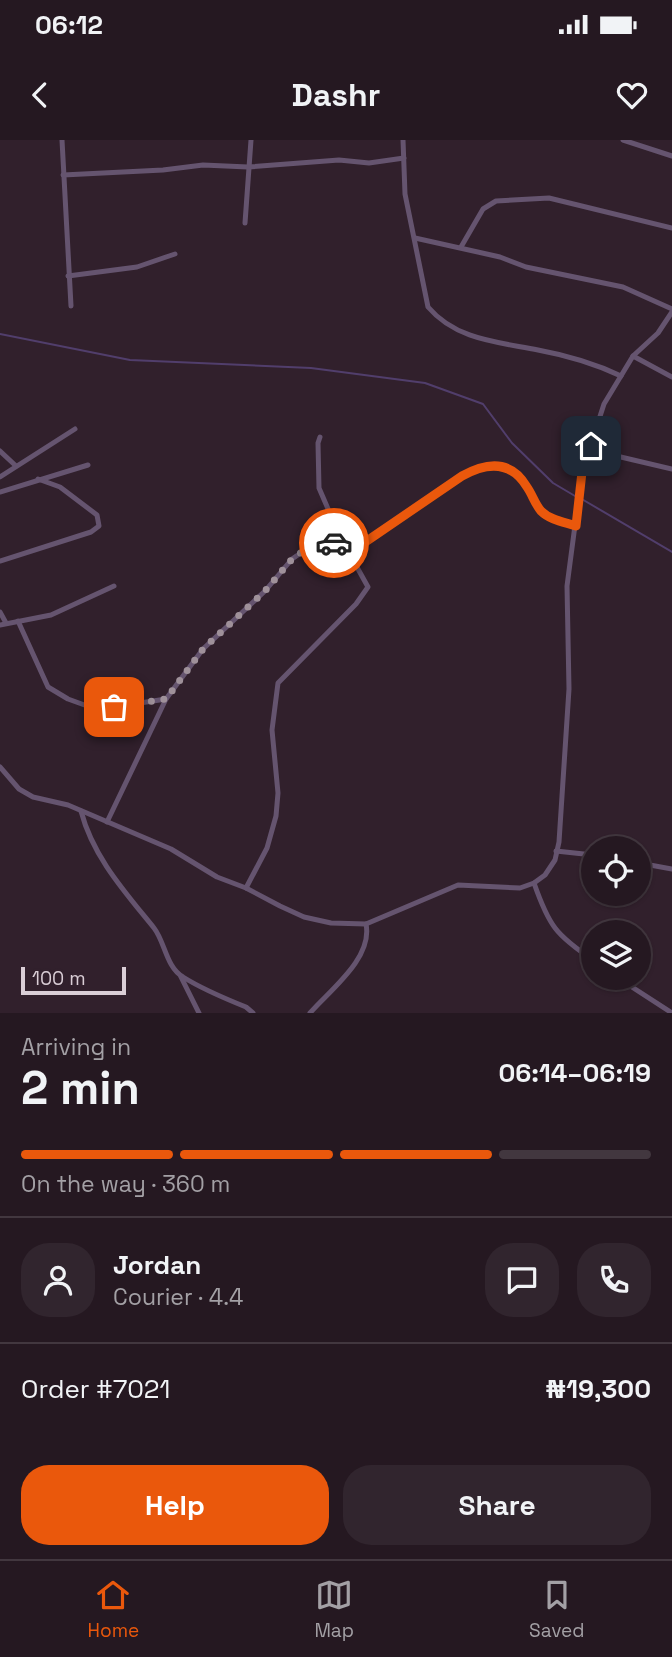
<!DOCTYPE html>
<html lang="en">
<head>
<meta charset="utf-8">
<style>
  body { margin:0; font-family:"Space Grotesk",sans-serif; background:#31252e; color:#f1f3f6; height:100vh; display:flex; flex-direction:column; font-size:26px; white-space:nowrap }
  * { box-sizing:border-box; margin:0 }
  p { font-size:23px; color:#a3a0a5 }
  .icon { flex:none; width:38px; height:38px; fill:none; stroke:currentColor; stroke-width:2; stroke-linecap:round; stroke-linejoin:round }
  .map { position:relative; height:873px; overflow:hidden }
  .details { display:flex; flex-direction:column; background:#251821; flex:1 }
  .details>* { flex:none }
  .controls { position:absolute; left:581px; top:696px; display:grid; gap:14px }
  .controls a { display:grid; place-items:center; width:70px; height:70px; border-radius:50%; background:#251821; box-shadow:0 2px 5px #0004,0 0 0 2px #42373f; font-size:35px }
  .scale { position:absolute; left:21px; bottom:18px; width:105px; box-sizing:border-box; padding-left:7px; border:4px solid #daced6; border-top:0; font-size:19px; line-height:24px; white-space:nowrap; color:#daced6; -webkit-text-stroke:5px #31202c; paint-order:stroke }
  .pin { position:absolute; display:grid; place-items:center; width:60px; height:60px; color:#fff; margin:-30px; border-radius:14px; box-shadow:0 4px 10px #0006 }
  .courier { position:absolute; display:grid; place-items:center; width:70px; height:70px; margin:-35px; border:5px solid #ea580c; border-radius:50%; background:#fff; color:#222; box-shadow:0 2px 9px #0007 }
  .headline em { font-style:normal; font-weight:700 }
  .headline div { display:flex; flex-direction:column-reverse }
  .headline { display:flex; align-items:center; justify-content:space-between; height:119px; padding:0 21px }
  h1 { font-size:46px; font-weight:700; line-height:52px }
  .bar { display:grid; grid-template-columns:repeat(4,1fr); gap:10px 7px; align-content:center; height:84px; padding:0 21px }
  .bar i { height:9px; border-radius:5px; background:#42373f }
  .bar .current { background:#ea580c }
  .bar p { grid-column:span 4 }
  .line { display:flex; align-items:center; gap:18px; padding:0 21px; border-top:2px solid #42373f }
  .line div { flex:1 }
  .round { display:grid; place-items:center; flex:none; width:74px; height:74px; border-radius:28px; background:#31252e }
  .cta { display:flex; gap:14px; margin-top:auto; padding:14px 21px }
  .cta a { flex:1; height:80px; border-radius:28px; background:#ea580c; color:#fff; font-size:28px; font-weight:700; line-height:80px; text-align:center }
  .cta a+a { background:#31252e; color:#f1f3f6 }
  .status { display:flex; justify-content:space-between; align-items:center; height:49px; padding:0 35px; background:#251821; direction:ltr }
  .status svg { height:19px; fill:currentColor }
  header { display:flex; justify-content:space-between; align-items:center; height:91px; padding:0 21px; background:#251821; font-size:32px; font-weight:700 }
  .dock { display:flex; justify-content:space-around; align-items:center; height:98px; border-top:2px solid #42373f; background:#251821; font-size:19px; color:#a3a0a5 }
  .dock a { display:grid; justify-items:center; gap:4px }
  .dock .current { color:#ea580c }
  .map>svg:first-child { display:block }
  .lines { fill:none; stroke-linecap:round; stroke-linejoin:round }
  .stream { stroke:#513e6c; stroke-width:2 }
  .minor { stroke:#65546f; stroke-width:5 }
  .done { stroke:#9f919a; stroke-width:7; stroke-dasharray:0 12.6 }
  .route { stroke:#ea580c; stroke-width:9 }
</style>
</head>
<body>
<div class="status"><b>06:12</b><svg viewBox="0 0 49 12"><path d="M0 12V9h3v3zM5 12V6h3v6zM10 12V3h3v9zM15 12V0h3v12zM26 1h20v11H26zM47 4h2v5h-2z"/></svg></div>
<header><svg class="icon" aria-label="back" viewBox="0 0 24 24"><path d="M15 5l-7 7 7 7"/></svg>Dashr<svg class="icon" aria-label="heart" viewBox="0 0 24 24"><path d="M12 20l-8-8c-3-5 5-10 8-4 3-6 11-1 8 4z"/></svg></header>
<div class="map">
<svg width="672" height="873" viewBox="0 0 672 873">
  <rect width="100%" height="100%" fill="#31202c"/>
  <g class="lines">
    <g class="stream">
      <polyline points="0,194 130,220 311,228 425,243 483,264 512,303 553,343 575,356"/>
      <polyline points="580,358 672,412"/>
    </g>
    <g class="minor">
      <polyline points="62,0 71,166"/>
      <path d="M 403,0 L 405,54 L 428,167 C 456,200 498,202 538,210 C 565,215 596,224 621,236"/>
      <polyline points="623,0 672,16"/>
      <polyline points="63,35 163,30 203,25 248,27 339,20 369,23 404,18"/>
      <polyline points="245,83 251,0"/>
      <polyline points="415,98 500,117 526,127 623,147 672,169"/>
      <polyline points="461,107 483,69 496,61 549,58 672,88"/>
      <polyline points="68,136 137,127 175,114"/>
      <polyline points="633,216 672,237"/>
      <polyline points="320,297 318,303 319,348 332,378 328,401"/>
      <polyline points="591,306 608,314 672,329"/>
      <polyline points="0,311 16,326"/>
      <polyline points="0,337 75,289"/>
      <polyline points="0,352 88,325"/>
      <path d="M 348,411 L 377,395 L 462,336 C 487,322 511,320 527,347 C 532,354 535,364 541,371 C 550,380 564,382 576,386"/>
      <polyline points="0,421 91,392 99,386 97,375 60,347 38,339"/>
      <polyline points="0,472 6,483"/>
      <polyline points="18,481 48,547 68,559 90,567 114,567 166,559"/>
      <polyline points="0,485 51,475 114,446"/>
      <polyline points="0,627 19,649 33,657 68,665 171,709 217,737 246,748 280,766 304,777 331,783 366,784 458,745 520,748 534,743 545,735 555,720 559,702 569,549 567,446 582,332 604,264 633,216 658,193 672,172"/>
      <path d="M 81,671 C 93,717 125,752 154,788 C 165,802 166,827 183,837 C 202,849 226,859 246,867 L 253,873"/>
      <polyline points="107,682 166,559 203,509 265,451 292,419 314,404 328,401 336,403 348,411 368,447 356,464 278,543 272,590 278,653 276,676 267,708 246,748"/>
      <polyline points="556,711 593,715"/>
      <polyline points="639,723 672,729"/>
      <path d="M 534,743 C 549,786 556,795 593,820"/>
      <polyline points="181,837 199,873"/>
      <polyline points="618,838 672,873"/>
      <path d="M 310,873 C 330,850 373,818 366,784"/>
    </g>
  </g>
  <g class="lines">
    <polyline class="done" points="114,567 166,559 203,509 265,451 292,419 313,404 334,403"/>
    <path class="route" d="M 334,403 L 348,411 L 358,407 L 462,336 C 487,322 511,320 527,347 C 532,354 535,364 541,371 C 550,380 564,382 576,386 L 582,332 L 591,306"/>
  </g>
</svg>
<div class="controls">
<a><svg class="icon" aria-label="locate" viewBox="0 0 24 24"><circle cx="12" cy="12" r="6"/><path d="M12 2v4M12 18v4M2 12h4M18 12h4"/></svg></a>
<a><svg class="icon" aria-label="layers" viewBox="0 0 24 24"><path d="M12 4l9 5-9 5-9-5zM3 14l9 5 9-5"/></svg></a>
</div>
<div class="scale">100 m</div>
<div class="pin" style="left:114px;top:567px;background:#ea580c"><svg class="icon" aria-label="bag" viewBox="0 0 24 24"><path d="M5 8h14l-1 12H6zM9 8a3 3 0 0 1 6 0"/></svg></div>
<div class="pin" style="left:591px;top:306px;background:#1f2937"><svg class="icon" aria-label="home" viewBox="0 0 24 24"><path d="M3 11l9-7 9 7M6 9v11h12V9"/></svg></div>
<div class="courier" style="left:334px;top:403px"><svg class="icon" aria-label="car" viewBox="0 0 24 24"><path d="M5 17H2v-5l4-1 3-4h7l3 4 3 1v5h-3M9 17h6M6 11h13"/><circle cx="7" cy="17" r="2"/><circle cx="17" cy="17" r="2"/></svg></div>
</div>
<section class="details">
<div class="headline"><div><h1>2 min</h1><p>Arriving in</p></div><em>06:14–06:19</em></div>
<div class="bar"><i class="current"></i><i class="current"></i><i class="current"></i><i></i><p>On the way · 360 m</p></div>
<div class="line" style="height:126px"><a class="round"><svg class="icon" aria-label="person" viewBox="0 0 24 24"><circle cx="12" cy="8" r="4"/><path d="M4 21q1-7 8-7t8 7"/></svg></a><div><b>Jordan</b><p>Courier · 4.4</p></div><a class="round"><svg class="icon" aria-label="chat" viewBox="0 0 24 24"><path d="M4 5h16v11H9l-5 4z"/></svg></a><a class="round"><svg class="icon" aria-label="phone" viewBox="0 0 24 24"><path d="M5 4h4l2 5-3 2q2 4 5 5l2-3 5 2v4C11 20 4 13 5 4z"/></svg></a></div>
<div class="line" style="height:91px"><div>Order #7021</div><b>₦19,300</b></div>
<div class="cta"><a>Help</a><a>Share</a></div>
</section>
<nav class="dock">
<a class="current"><svg class="icon" aria-label="home" viewBox="0 0 24 24"><path d="M3 11l9-7 9 7M6 9v11h12V9"/></svg>Home</a>
<a><svg class="icon" aria-label="map" viewBox="0 0 24 24"><path d="M3 6l6-2 6 2 6-2v14l-6 2-6-2-6 2zM9 4v14M15 6v14"/></svg>Map</a>
<a><svg class="icon" aria-label="saved" viewBox="0 0 24 24"><path d="M7 4h10v16l-5-4-5 4z"/></svg>Saved</a>
</nav>
</body>
</html>
